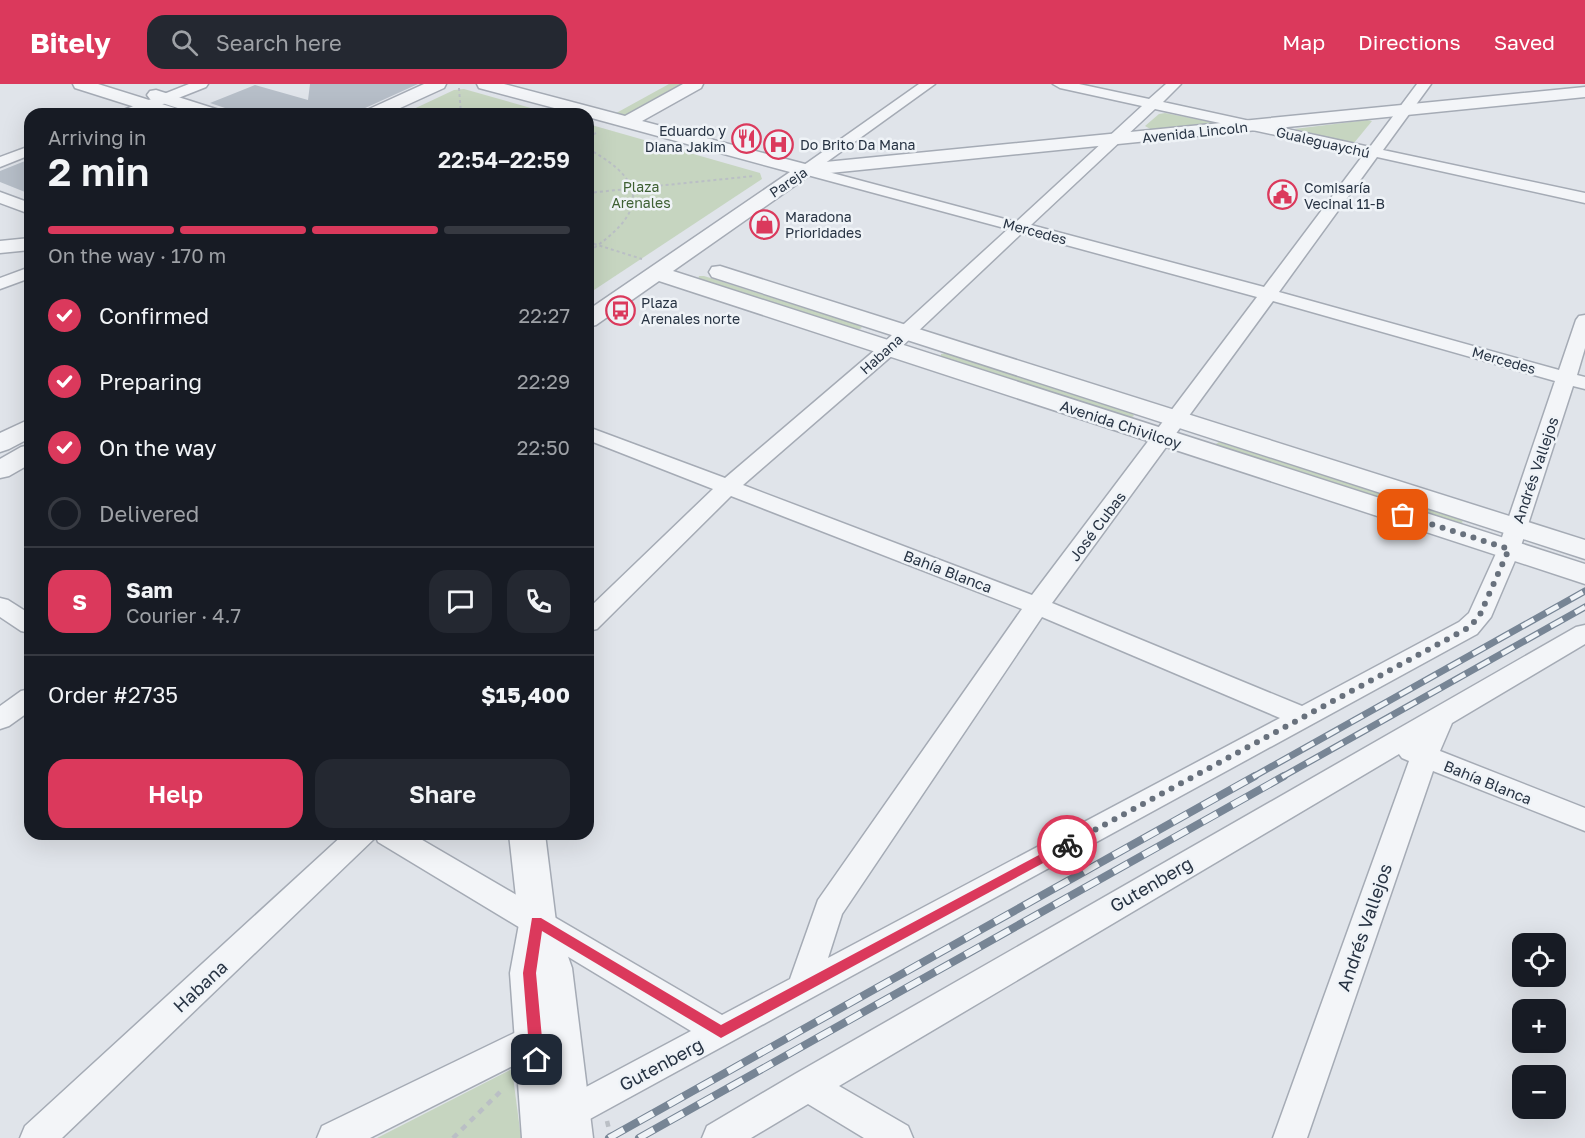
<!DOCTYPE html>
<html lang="en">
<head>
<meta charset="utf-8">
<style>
  body { margin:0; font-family:"Golos Text",sans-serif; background:#242831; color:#f1f3f6; height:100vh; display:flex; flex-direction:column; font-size:22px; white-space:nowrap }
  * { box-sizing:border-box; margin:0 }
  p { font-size:20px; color:#9ea1a6 }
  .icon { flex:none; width:33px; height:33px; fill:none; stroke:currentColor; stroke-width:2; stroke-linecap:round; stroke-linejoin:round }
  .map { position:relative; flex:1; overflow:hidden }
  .details { position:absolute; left:24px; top:24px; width:570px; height:732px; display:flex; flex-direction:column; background:#171b24; border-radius:18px; box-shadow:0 6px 24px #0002 }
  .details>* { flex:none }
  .tools { position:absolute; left:1512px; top:849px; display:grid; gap:12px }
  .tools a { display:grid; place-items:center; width:54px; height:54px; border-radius:12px; background:#171b24; box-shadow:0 6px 24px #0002; font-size:30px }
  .pin { position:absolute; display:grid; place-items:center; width:51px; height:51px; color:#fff; margin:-26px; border-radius:12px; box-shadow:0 3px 9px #0006 }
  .courier { position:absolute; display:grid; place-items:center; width:60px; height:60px; margin:-30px; border:4px solid #db395c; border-radius:50%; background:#fff; color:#222; box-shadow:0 2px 8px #0007 }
  .overview em { font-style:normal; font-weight:600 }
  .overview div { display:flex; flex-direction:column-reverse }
  .overview { display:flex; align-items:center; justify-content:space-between; height:102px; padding:0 24px }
  h1 { font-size:39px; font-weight:600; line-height:45px }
  .bar { display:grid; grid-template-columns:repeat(4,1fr); gap:9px 6px; align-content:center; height:72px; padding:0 24px }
  .bar i { height:8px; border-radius:4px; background:#363941 }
  .bar .active { background:#db395c }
  .bar p { grid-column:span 4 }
  .line { display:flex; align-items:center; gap:15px; padding:0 24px; border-top:2px solid #363941 }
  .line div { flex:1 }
  .round { display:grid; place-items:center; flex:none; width:63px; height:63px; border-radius:18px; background:#242831 }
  ol { padding:0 24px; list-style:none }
  li { display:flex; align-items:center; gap:18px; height:66px }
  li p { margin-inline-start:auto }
  li .icon { padding:6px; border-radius:50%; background:#db395c; color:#fff; stroke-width:4 }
  li:last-child { color:#9ea1a6 }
  li i { width:33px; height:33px; border:3px solid #363941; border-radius:50% }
  .cta { display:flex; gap:12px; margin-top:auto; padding:12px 24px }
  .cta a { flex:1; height:69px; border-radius:18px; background:#db395c; color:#fff; font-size:24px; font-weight:600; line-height:69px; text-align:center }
  .cta a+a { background:#242831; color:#f1f3f6 }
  header { display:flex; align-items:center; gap:36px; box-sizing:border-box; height:84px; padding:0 30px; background:#db395c; color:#fff }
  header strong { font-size:28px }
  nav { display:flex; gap:33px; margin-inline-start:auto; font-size:21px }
  .search { width:420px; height:54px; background:#242831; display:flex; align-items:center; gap:15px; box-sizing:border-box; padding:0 21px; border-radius:18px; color:#9ea1a6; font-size:22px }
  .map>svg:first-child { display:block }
  .green { fill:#c6d5c0 }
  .building { fill:#b6bec8 }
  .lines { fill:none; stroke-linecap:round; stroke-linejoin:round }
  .minor-casing { stroke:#a5abb5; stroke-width:3 }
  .tertiary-casing { stroke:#a5abb5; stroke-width:3 }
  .path-far1 { stroke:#babfc5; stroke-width:2; stroke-dasharray:3 3; stroke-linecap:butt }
  .path { stroke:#babfc5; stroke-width:4.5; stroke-dasharray:6 6; stroke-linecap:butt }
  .minor { fill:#f3f5f8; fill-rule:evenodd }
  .tertiary { fill:#f3f5f8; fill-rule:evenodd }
  .rail-far1-casing { stroke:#778595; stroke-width:7 }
  .rail-casing { stroke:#778595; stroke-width:8 }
  .rail-far1 { stroke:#eff3f7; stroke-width:4.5; stroke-dasharray:14; stroke-linecap:butt }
  .rail { stroke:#eff3f7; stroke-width:6; stroke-dasharray:17; stroke-linecap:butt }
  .route { fill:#db395c }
  .done { stroke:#68717d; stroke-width:6; stroke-dasharray:0 10.8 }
  .labels { text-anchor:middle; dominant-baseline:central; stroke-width:5; stroke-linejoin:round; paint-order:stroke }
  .far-poi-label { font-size:14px; fill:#273343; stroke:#eff3f7; text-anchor:start }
  .far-street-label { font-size:14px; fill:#273343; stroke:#eff3f7 }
  .far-park-label { font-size:14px; fill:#3e6033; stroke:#eff3f7 }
  .street-label { font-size:15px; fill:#273343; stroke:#eff3f7 }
  .near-street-label { font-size:18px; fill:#273343; stroke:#eff3f7 }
</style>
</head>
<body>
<header>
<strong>Bitely</strong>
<div class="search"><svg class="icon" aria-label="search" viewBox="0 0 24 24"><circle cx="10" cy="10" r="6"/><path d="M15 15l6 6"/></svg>Search here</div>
<nav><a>Map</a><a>Directions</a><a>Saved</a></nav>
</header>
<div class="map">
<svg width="1585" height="1054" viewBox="0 0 1585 1054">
  <rect width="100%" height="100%" fill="#e0e4ea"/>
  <g class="green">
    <polygon points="669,0 695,0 627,38 609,33"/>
    <polygon points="464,5 552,30 403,30 454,6"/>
    <polygon points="1165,29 1217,39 1152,46 1145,42 1159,30"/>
    <polygon points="1367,36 1372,37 1354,59 1294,45"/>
    <polygon points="588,40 760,89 762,95 588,210"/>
    <polygon points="704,192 859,241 862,244 857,246 698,196 699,192"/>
    <polygon points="946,269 1131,328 1134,332 1130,334 941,274 941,270"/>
    <polygon points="1219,358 1458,433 1463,438 1460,440 1216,364 1214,361"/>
    <polygon points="512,985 521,1054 377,1054"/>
  </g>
  <g class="building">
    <polygon points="310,0 418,0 352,30 243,30 210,19 255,1 308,16"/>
    <polygon points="30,75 30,110 0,98 0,87"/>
  </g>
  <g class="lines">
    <defs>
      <g id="minor">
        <polygon points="189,0 208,0 206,3 138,30 119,30 121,27"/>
        <path d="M 919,0 L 935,0 L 817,85 L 1016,138 L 1142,22 L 1060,4 L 1053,0 L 1079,0 L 1149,15 L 1166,0 L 1181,0 L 1163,18 L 1370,63 L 1417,0 L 1431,0 L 1383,66 L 1585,109 L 1585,119 L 1377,73 L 1279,208 L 1559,286 L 1576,236 L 1579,232 L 1585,231 L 1585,264 L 1577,291 L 1585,293 L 1585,305 L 1573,302 L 1520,465 L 1491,533 L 1477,550 L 568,1047 L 556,1043 L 551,1031 L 556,1019 L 691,947 L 378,758 L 376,753 L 62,1054 L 20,1054 L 25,1042 L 344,750 L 412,750 L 722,931 L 790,895 L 818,816 L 1022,525 L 731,412 L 597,545 L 588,547 L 588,525 L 713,405 L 588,356 L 588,343 L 725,394 L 881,261 L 1008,145 L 800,89 L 797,86 ZM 1155,25 L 1364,70 L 1264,203 L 1031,141 ZM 1022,149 L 1257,213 L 1032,511 L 743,401 L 895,269 ZM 1273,217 L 1555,297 L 1498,465 L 1469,529 L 1459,538 L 1302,622 L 1052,519 ZM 1042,533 L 1280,634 L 828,874 L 842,830 Z"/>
        <polygon points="30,62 30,71 0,83 0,73"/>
        <polygon points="0,108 30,119 30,130 0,119"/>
        <polygon points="30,183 30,194 0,205 0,194"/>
        <polygon points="0,514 8,516 30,530 30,549 21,547 0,533"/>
        <polygon points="1585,541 1585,560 1452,639 1440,667 1585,724 1585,747 1433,687 1307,1054 1273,1054 1409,677 1402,674 1399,670 839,1002 908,1042 913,1054 864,1054 808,1020 751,1054 702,1054 707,1042 795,990 1576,543"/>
        <polygon points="30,605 30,627 9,642 0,645 0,622 21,607"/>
        <polygon points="535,939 546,943 551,954 546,965 370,1054 317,1054 322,1042"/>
      </g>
      <g id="tertiary">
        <polygon points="73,0 98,0 181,26 184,30 157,30 75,4"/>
        <polygon points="424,0 446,0 444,4 387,30 364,30 367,26"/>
        <polygon points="477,0 504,0 625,32 683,0 703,0 701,4 642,37 805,80 1585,3 1585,13 810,91 673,187 1585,480 1585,500 659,197 596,241 588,243 588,226 790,88 588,33 588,30 577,30 479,4"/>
        <polygon points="156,6 219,26 222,30 196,30 150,15 147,11 150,7"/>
        <polygon points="30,154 30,166 0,169 0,157"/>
        <polygon points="720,182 1585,456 1585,475 712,193 709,188 712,183"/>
        <polygon points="30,335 30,354 9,365 0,368 0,349"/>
        <polygon points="30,361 30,380 9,392 0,394 0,375 21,363"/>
        <polygon points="509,750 545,750 556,838 572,884 593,1054 522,1054 510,889 519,840"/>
      </g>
    </defs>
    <use href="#minor" class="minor-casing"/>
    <use href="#tertiary" class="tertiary-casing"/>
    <g class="path-far1">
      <polyline points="459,4 461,30"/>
      <polyline points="588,53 596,49"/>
      <path d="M 588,65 C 652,99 644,131 588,168"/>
      <polyline points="588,109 754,92"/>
      <polyline points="588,158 642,175"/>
    </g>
    <g class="path">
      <polyline points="607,1037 611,1054"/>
      <polyline points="453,1054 500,1008"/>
    </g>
    <use href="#minor" class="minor"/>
    <use href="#tertiary" class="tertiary"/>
    <defs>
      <g id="rail-far1">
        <polyline points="1253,693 1585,507"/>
        <polyline points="1282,693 1585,523"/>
      </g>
      <g id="rail">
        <polyline points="609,1054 1255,692"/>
        <polyline points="639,1054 1284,692"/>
      </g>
    </defs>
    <use href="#rail-far1" class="rail-far1-casing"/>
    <use href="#rail" class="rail-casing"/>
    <use href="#rail-far1" class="rail-far1"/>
    <use href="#rail" class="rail"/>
  </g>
  <polygon class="route" points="1067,756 1071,758 1071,764 721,954 542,847 536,889 544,976 542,981 537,983 532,981 530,976 523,889 532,834 541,834 721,941"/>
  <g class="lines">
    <polyline class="done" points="1067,761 1468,544 1479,533 1509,465 1403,431"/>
  </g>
  <defs>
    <symbol id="restaurant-ring" viewBox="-11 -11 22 22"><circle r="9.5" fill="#eff3f7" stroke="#db395c" stroke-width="1.5"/><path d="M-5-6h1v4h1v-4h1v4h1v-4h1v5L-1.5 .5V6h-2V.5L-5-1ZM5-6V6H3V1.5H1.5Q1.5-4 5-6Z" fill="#db395c"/></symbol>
    <symbol id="hospital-ring" viewBox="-11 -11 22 22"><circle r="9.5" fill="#eff3f7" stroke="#db395c" stroke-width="1.5"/><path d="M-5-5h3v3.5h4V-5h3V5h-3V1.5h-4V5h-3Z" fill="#db395c"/></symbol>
    <symbol id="civic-ring" viewBox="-11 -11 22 22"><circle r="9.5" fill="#eff3f7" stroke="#db395c" stroke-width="1.5"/><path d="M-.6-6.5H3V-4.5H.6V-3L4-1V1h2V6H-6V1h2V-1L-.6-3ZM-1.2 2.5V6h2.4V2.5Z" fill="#db395c"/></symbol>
    <symbol id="shop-ring" viewBox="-11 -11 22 22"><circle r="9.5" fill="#eff3f7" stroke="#db395c" stroke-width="1.5"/><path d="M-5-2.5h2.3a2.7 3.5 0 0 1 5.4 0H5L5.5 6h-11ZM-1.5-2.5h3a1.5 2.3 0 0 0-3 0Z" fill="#db395c"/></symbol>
    <symbol id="bus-ring" viewBox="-11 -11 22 22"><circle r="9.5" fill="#eff3f7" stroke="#db395c" stroke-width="1.5"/><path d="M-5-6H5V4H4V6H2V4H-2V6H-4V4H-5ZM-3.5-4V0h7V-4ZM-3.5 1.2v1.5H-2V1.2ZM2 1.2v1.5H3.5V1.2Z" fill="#db395c"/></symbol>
  </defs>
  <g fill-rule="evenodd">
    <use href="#restaurant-ring" x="730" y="38" width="33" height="33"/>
    <use href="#hospital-ring" x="762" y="44" width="33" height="33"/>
    <use href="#civic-ring" x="1266" y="94" width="33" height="33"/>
    <use href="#shop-ring" x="748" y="124" width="33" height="33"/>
    <use href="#bus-ring" x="604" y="210" width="33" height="33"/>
  </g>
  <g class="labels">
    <g class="far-poi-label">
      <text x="726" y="46" text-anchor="end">Eduardo y<tspan x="726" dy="16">Diana Jakim</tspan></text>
      <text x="800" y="60">Do Brito Da Mana</text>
      <text x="1304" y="103">Comisaría<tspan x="1304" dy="16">Vecinal 11-B</tspan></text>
      <text x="785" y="132">Maradona<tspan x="785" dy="16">Prioridades</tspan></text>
      <text x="641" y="218">Plaza<tspan x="641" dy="16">Arenales norte</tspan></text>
    </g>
    <g class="far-street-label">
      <text transform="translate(1195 48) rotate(-6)">Avenida Lincoln</text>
      <text transform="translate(1323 58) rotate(13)">Gualeguaychú</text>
      <text transform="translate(788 98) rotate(-34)">Pareja</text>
      <text transform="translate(1035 147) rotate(15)">Mercedes</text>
      <text transform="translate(881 270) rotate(-42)">Habana</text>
      <text transform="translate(1504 276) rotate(16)">Mercedes</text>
    </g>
    <g class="far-park-label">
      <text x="641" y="102">Plaza<tspan x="641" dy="16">Arenales</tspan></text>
    </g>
    <g class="street-label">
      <text transform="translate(1121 340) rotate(18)">Avenida Chivilcoy</text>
      <text transform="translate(1535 386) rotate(-71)">Andrés Vallejos</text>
      <text transform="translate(1097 442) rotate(-53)">José Cubas</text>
      <text transform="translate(948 487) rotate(21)">Bahía Blanca</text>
      <text transform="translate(1488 698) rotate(22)">Bahía Blanca</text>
    </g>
    <g class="near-street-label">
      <text transform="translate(1151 800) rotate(-30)">Gutenberg</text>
      <text transform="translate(1364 843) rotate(-71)">Andrés Vallejos</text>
      <text transform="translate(200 902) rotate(-43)">Habana</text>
      <text transform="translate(661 980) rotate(-28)">Gutenberg</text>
    </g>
  </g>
</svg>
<div class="tools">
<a><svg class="icon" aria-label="locate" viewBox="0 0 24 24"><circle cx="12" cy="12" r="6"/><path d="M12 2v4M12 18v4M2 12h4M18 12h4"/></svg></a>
<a>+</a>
<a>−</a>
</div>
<div class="pin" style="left:1403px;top:431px;background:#ea580c"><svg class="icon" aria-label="bag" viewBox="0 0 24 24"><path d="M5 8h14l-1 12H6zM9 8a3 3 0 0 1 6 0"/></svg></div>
<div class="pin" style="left:537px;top:976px;background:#1f2937"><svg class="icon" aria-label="home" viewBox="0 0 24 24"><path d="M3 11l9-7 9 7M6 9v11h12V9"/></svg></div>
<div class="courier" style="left:1067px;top:761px"><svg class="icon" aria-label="bike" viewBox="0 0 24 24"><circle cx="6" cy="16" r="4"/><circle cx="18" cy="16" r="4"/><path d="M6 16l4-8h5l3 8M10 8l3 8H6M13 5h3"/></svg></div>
<section class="details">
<div class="overview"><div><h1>2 min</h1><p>Arriving in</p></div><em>22:54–22:59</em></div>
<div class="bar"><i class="active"></i><i class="active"></i><i class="active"></i><i></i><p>On the way · 170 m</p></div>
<ol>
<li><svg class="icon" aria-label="check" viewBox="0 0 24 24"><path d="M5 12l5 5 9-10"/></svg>Confirmed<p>22:27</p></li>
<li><svg class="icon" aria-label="check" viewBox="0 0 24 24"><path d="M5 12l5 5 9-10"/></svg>Preparing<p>22:29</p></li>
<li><svg class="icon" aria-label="check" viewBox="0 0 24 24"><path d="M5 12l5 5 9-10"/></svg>On the way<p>22:50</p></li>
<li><i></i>Delivered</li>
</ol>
<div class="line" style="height:108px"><b class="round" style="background:#db395c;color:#fff">S</b><div><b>Sam</b><p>Courier · 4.7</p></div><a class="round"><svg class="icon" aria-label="chat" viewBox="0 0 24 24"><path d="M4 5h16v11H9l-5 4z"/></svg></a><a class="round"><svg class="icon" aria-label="phone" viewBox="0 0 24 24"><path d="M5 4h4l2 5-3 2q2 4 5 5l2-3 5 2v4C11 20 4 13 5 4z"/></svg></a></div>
<div class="line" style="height:78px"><div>Order #2735</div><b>$15,400</b></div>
<div class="cta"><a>Help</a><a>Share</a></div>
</section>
</div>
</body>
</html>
